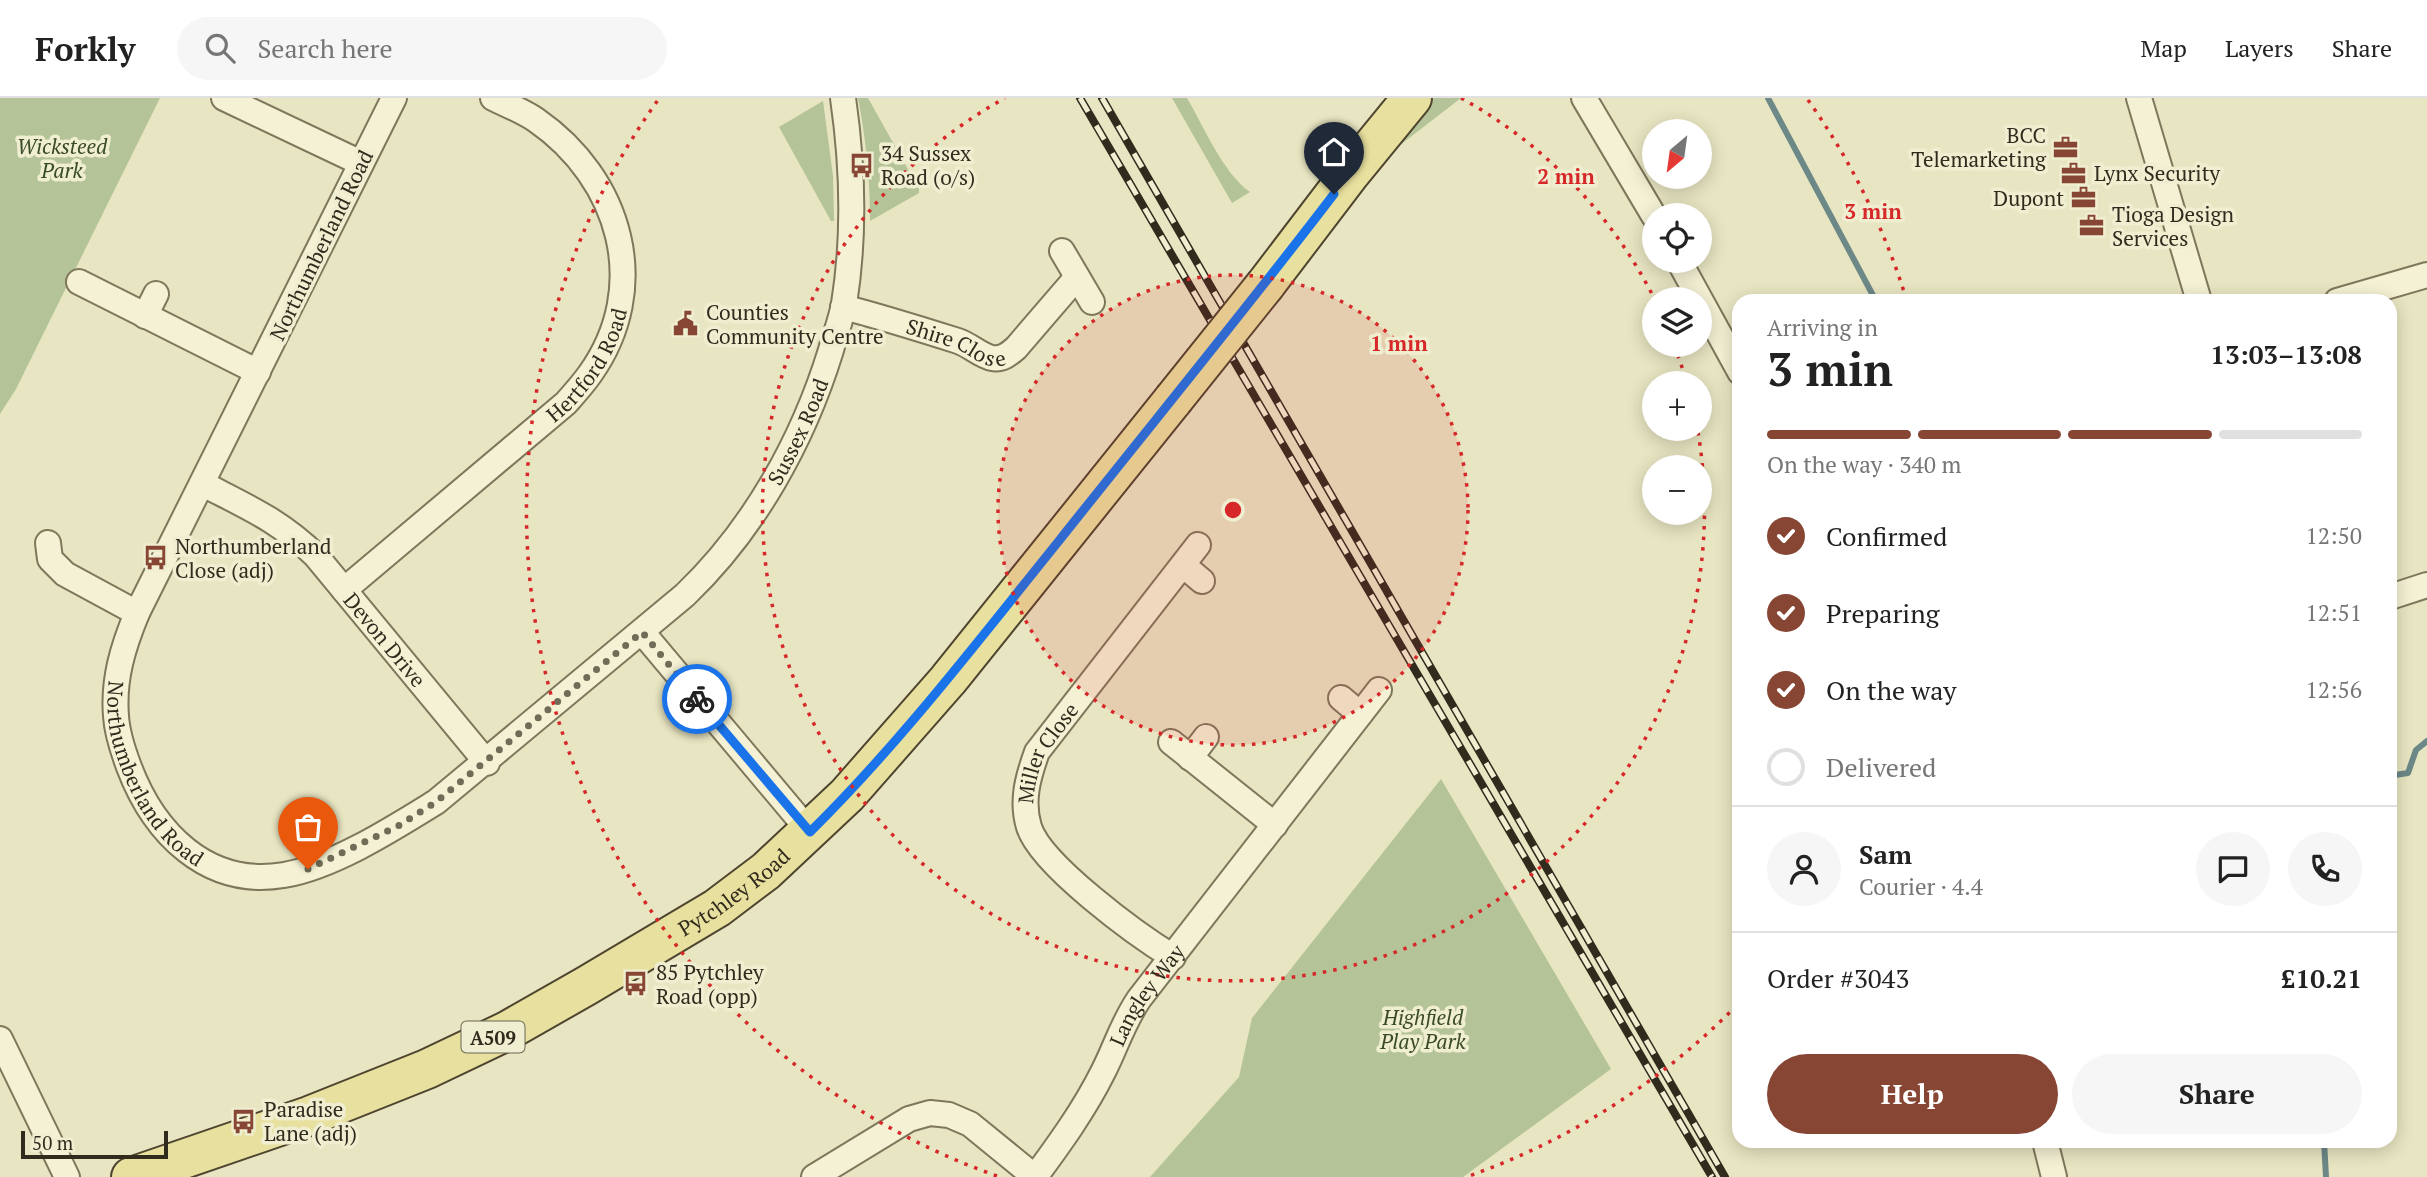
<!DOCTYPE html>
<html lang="en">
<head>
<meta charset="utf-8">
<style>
  body { margin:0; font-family:"PT Serif",serif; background:#f6f6f6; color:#222; height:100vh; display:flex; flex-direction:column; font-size:26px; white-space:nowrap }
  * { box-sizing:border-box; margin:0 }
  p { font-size:23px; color:#767676 }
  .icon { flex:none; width:38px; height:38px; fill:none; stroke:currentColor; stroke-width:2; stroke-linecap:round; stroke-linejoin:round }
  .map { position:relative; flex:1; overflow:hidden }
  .side { position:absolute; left:1732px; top:196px; width:665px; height:854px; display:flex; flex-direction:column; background:#fff; border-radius:21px; box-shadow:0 4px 18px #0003 }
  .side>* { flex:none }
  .needle { width:46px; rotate:209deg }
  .buttons { position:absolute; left:1642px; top:21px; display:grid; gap:14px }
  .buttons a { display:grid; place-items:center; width:70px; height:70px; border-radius:50%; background:#fff; box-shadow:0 4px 18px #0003; font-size:35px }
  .scale { position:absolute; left:21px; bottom:18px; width:147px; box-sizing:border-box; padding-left:7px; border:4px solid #312b1e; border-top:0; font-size:19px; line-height:24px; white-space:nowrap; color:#312b1e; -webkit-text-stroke:5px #f0eed1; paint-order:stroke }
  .pin { position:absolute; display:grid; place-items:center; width:60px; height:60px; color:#fff; margin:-72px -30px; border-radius:50% 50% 50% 0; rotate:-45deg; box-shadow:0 0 7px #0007 }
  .pin .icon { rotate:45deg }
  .courier { position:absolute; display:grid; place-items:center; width:70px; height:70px; margin:-35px; border:5px solid #1a73e8; border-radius:50%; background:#fff; color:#222; box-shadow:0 2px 9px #0007 }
  .overview em { font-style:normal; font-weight:700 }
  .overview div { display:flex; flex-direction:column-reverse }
  .overview { display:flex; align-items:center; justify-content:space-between; height:119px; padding:0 35px }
  h1 { font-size:46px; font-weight:700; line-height:52px }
  .bar { display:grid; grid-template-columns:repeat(4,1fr); gap:10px 7px; align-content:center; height:84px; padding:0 35px }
  .bar i { height:9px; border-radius:5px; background:#e0e0e0 }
  .bar .current { background:#874533 }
  .bar p { grid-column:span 4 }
  .line { display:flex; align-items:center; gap:18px; padding:0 35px; border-top:2px solid #e0e0e0 }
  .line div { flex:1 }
  .round { display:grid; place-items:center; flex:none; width:74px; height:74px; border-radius:37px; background:#f6f6f6 }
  ol { padding:0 35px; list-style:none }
  li { display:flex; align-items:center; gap:21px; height:77px }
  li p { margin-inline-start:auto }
  li .icon { padding:7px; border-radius:50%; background:#874533; color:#fff; stroke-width:4 }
  li:last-child { color:#767676 }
  li i { width:38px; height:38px; border:4px solid #e0e0e0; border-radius:50% }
  .button { display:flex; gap:14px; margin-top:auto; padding:14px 35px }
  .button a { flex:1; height:80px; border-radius:42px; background:#874533; color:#fff; font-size:28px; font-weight:700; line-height:80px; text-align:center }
  .button a+a { background:#f6f6f6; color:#222 }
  header { display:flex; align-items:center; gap:42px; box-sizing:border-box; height:98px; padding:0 35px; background:#fff; border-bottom:2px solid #e0e0e0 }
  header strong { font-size:33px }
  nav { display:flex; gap:38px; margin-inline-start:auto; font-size:24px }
  .search { width:490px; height:63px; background:#f6f6f6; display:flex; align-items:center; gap:18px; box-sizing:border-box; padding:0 24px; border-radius:38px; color:#767676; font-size:26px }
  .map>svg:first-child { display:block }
  .green { fill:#b5c498 }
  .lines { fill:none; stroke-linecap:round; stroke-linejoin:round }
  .stream { stroke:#6c8887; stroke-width:6 }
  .street-casing { stroke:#7f775c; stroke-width:28 }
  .primary-casing { stroke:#4e442f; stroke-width:42 }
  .street { stroke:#f4f1d4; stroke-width:24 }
  .primary { stroke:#e7e09e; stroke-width:38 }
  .rail-casing { stroke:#312b1e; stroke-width:8 }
  .rail { stroke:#f0eed1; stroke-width:5; stroke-dasharray:16; stroke-linecap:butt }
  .primary-bridge-casing { stroke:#4e442f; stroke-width:42; stroke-linecap:butt }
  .primary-bridge { stroke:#e7e09e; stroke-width:38 }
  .done { stroke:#716c57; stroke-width:7; stroke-dasharray:0 12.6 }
  .route { stroke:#1a73e8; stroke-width:9 }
  .ring { fill:none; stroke:#d62828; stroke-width:3.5; stroke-dasharray:3.5 7 }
  .labels { text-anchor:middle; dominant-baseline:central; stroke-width:7; stroke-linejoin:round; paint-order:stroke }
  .shield { fill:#f0eed1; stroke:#6a6654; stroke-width:2 }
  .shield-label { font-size:19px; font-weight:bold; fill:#312b1e }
  .poi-label { font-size:21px; fill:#312b1e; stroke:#f0eed1; text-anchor:start }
  .park-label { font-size:21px; font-style:italic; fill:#3a4b27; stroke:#f0eed1 }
  .street-label { font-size:21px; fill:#312b1e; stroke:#f0eed1 }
  .centre { fill:#d62828; stroke:#f0eed1; stroke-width:3.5 }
  .ring-label { font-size:21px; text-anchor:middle; font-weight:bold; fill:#d62828; stroke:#f0eed1; stroke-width:7; stroke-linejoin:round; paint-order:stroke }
</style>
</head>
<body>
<header>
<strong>Forkly</strong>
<div class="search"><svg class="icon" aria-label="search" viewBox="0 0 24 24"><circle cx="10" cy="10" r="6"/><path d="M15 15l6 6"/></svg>Search here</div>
<nav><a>Map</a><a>Layers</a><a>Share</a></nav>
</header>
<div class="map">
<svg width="2427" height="1079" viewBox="0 0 2427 1079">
  <rect width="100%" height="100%" fill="#e8e5c2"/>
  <g class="green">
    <polygon points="0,0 160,0 16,291 0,316"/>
    <path d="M 858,0 L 868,0 L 919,91 L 919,95 L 870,123 C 870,82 866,41 858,0 Z"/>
    <path d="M 1172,0 L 1187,0 C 1204,29 1223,75 1250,94 L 1232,105 Z"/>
    <polygon points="1434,0 1461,0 1382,61 1421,11"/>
    <polygon points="823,3 833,78 834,123 831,123 779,29"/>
    <polygon points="1441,681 1611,971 1463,1079 1150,1079 1239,979 1252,920"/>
  </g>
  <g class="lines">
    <g class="stream">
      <polyline points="1768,0 1876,203"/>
      <polyline points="2390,674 2395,677 2408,675 2416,652 2427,643"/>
      <polyline points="2324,1043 2326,1079"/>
    </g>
    <defs>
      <g id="street">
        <polyline points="224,0 361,65"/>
        <path id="s1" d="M 394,0 L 137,515 C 123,549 113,581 116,618 C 117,635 123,653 129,669 C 154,735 207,790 284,777 C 333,769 394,730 436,704 L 685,497 C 754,431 803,343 831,252 C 835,237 841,222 844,206 C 855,137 853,69 843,0"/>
        <polyline points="1584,0 1654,118"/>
        <polyline points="2139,0 2199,203"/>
        <polyline points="1062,153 1092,204"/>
        <polyline points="1679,163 1740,274"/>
        <polyline points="79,184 258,274"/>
        <polyline points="2337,203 2427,177"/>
        <path id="s2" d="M 843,209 C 882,219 920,231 958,243 C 970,247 981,258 992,260 C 1002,262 1009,256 1016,250 L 1077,179"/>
        <polyline points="145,218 156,196"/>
        <path id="s3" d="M 203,386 C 247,409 279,422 316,458 L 487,665"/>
        <polyline points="48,445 50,461 65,476 137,515"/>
        <polyline points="1183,467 1202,483"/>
        <path id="s4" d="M 344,492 L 566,305 C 574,296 583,286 590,276 C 652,189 621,81 536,22 C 523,13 507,7 493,0"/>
        <polyline points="2390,499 2427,487"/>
        <polyline points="642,534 810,734"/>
        <polyline points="1341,600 1360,616"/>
        <polyline points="1171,644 1275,727"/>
        <polyline points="1190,660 1206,639"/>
        <path id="s5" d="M 1173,859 C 1137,837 1041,767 1029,729 C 1021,703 1028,679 1037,654 L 1198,447"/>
        <polyline points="0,941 67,1079"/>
        <polyline points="2045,1043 2054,1079"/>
        <polyline points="814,1079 909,1021 930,1015 949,1017 970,1026 1035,1079"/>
        <path id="s6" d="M 1035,1079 C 1060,1045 1084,1012 1103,974 C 1116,949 1122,926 1139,901 L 1379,592"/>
      </g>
      <g id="primary">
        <polyline points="1266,186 1349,77 1412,0"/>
        <path id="s7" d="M 131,1079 L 309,1018 L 427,971 L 507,933 L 586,888 L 717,810 L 766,773 L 847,697 L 948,582 L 1173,302"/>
      </g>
    </defs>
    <use href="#street" class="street-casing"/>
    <use href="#primary" class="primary-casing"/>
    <use href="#street" class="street"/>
    <use href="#primary" class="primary"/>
    <defs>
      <g id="rail">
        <polyline points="1080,0 1712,1079"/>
        <polyline points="1102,0 1725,1079"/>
      </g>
    </defs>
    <use href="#rail" class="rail-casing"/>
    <use href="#rail" class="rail"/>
    <defs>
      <polyline id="primary-bridge" points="1173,302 1266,186"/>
    </defs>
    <use href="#primary-bridge" class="primary-bridge-casing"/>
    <use href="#primary-bridge" class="primary-bridge"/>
  </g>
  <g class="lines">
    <polyline class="done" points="308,771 398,728 436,704 642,534 697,601"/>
    <path class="route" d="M 697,601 L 810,734 C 901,644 978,543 1058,444 C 1150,328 1244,214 1334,96"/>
  </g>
  <circle cx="1233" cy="412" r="235" fill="#d62828" fill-opacity=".12"/>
  <g class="ring">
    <circle cx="1233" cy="412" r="235"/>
    <path d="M1461 0A471 471 0 0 1 1653 198M1674 247A471 471 0 0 1 1686 282M1698 334A471 471 0 1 1 1005 0"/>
    <path d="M1737 907A706 706 0 0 1 1469 1078M997 1078A706 706 0 0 1 658 2M1808 2A706 706 0 0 1 1906 200"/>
  </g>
  <defs>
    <symbol id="office-bare" viewBox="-9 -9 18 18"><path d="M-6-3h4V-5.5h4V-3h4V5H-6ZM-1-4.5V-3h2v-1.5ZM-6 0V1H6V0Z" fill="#874533" stroke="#f0eed1" stroke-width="2.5" paint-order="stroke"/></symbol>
    <symbol id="bus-bare" viewBox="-9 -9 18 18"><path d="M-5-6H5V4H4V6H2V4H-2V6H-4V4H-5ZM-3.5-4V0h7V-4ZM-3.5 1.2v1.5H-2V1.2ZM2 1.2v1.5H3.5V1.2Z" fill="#874533" stroke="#f0eed1" stroke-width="2.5" paint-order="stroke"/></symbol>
    <symbol id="civic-bare" viewBox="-9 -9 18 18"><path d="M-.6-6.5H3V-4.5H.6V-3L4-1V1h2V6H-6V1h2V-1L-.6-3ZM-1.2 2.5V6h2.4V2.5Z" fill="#874533" stroke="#f0eed1" stroke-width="2.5" paint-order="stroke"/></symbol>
  </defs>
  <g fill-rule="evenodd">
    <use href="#office-bare" x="2048" y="32" width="35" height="35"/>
    <use href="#bus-bare" x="844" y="50" width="35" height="35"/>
    <use href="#office-bare" x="2056" y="58" width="35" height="35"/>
    <use href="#office-bare" x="2066" y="82" width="35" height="35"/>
    <use href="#office-bare" x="2074" y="110" width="35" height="35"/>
    <use href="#civic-bare" x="668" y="208" width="35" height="35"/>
    <use href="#bus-bare" x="138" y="442" width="35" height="35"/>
    <use href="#bus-bare" x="618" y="868" width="35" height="35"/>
    <use href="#bus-bare" x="226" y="1006" width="35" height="35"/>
  </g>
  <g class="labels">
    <rect class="shield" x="461.5" y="923.5" width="63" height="31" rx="5"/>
    <g class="shield-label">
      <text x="493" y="939">A509</text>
    </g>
    <g class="poi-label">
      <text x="2046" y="37" text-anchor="end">BCC<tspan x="2046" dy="24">Telemarketing</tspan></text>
      <text x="881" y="55">34 Sussex<tspan x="881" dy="24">Road (o/s)</tspan></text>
      <text x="2094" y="75">Lynx Security</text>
      <text x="2064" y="100" text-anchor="end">Dupont</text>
      <text x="2112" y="116">Tioga Design<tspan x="2112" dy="24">Services</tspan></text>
      <text x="706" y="214">Counties<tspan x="706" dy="24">Community Centre</tspan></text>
      <text x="175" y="448">Northumberland<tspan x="175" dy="24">Close (adj)</tspan></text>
      <text x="656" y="874">85 Pytchley<tspan x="656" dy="24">Road (opp)</tspan></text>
      <text x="264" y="1011">Paradise<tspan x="264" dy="24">Lane (adj)</tspan></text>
    </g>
    <g class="park-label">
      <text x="62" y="48">Wicksteed<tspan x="62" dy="24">Park</tspan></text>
      <text x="1423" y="919">Highfield<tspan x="1423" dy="24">Play Park</tspan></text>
    </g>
    <g class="street-label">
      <text transform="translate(321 147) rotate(-64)">Northumberland Road</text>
      <text stroke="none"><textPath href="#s2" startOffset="119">Shire Close</textPath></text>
      <text stroke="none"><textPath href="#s4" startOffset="334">Hertford Road</textPath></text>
      <text stroke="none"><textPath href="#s1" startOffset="1634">Sussex Road</textPath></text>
      <text stroke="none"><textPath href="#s3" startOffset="243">Devon Drive</textPath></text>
      <text stroke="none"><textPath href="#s5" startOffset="276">Miller Close</textPath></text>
      <text stroke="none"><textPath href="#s1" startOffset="751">Northumberland Road</textPath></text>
      <text stroke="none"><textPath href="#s7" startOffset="670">Pytchley Road</textPath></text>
      <text stroke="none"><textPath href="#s6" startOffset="214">Langley Way</textPath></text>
    </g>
  </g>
  <circle cx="1233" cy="412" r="10" class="centre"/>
  <g class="ring-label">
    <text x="1566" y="86">2 min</text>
    <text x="1873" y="121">3 min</text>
    <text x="1399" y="253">1 min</text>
  </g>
</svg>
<div class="buttons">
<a><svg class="needle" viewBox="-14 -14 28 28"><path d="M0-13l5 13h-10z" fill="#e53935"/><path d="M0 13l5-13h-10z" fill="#767676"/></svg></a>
<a><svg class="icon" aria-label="locate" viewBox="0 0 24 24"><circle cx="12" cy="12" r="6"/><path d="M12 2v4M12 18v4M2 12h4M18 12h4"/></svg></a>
<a><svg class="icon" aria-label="layers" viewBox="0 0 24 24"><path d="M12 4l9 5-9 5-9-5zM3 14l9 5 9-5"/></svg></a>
<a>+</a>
<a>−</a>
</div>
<div class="scale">50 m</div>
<div class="pin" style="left:308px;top:771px;background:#ea580c"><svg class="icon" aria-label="bag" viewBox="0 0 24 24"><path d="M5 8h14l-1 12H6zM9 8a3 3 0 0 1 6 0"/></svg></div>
<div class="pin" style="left:1334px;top:96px;background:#1f2937"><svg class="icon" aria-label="home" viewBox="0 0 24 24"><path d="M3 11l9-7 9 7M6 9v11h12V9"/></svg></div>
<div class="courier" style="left:697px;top:601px"><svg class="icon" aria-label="bike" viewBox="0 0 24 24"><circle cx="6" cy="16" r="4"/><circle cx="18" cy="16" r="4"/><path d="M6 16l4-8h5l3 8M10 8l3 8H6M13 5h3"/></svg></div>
<section class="side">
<div class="overview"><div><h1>3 min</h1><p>Arriving in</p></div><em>13:03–13:08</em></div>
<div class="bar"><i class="current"></i><i class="current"></i><i class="current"></i><i></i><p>On the way · 340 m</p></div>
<ol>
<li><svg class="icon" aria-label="check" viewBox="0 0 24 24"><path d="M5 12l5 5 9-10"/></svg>Confirmed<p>12:50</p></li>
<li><svg class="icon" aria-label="check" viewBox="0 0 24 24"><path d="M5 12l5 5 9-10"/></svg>Preparing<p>12:51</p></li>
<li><svg class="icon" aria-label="check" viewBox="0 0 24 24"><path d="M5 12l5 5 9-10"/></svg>On the way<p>12:56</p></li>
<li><i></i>Delivered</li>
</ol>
<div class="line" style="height:126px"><a class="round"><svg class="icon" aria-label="person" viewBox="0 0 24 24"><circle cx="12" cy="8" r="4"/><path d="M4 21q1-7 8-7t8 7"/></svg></a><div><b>Sam</b><p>Courier · 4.4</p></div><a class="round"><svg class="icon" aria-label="chat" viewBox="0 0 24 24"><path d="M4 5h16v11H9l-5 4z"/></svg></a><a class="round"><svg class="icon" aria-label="phone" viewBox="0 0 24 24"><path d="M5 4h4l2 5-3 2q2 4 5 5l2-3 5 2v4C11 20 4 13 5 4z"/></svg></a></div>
<div class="line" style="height:91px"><div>Order #3043</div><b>£10.21</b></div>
<div class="button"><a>Help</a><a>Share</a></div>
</section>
</div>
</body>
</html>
